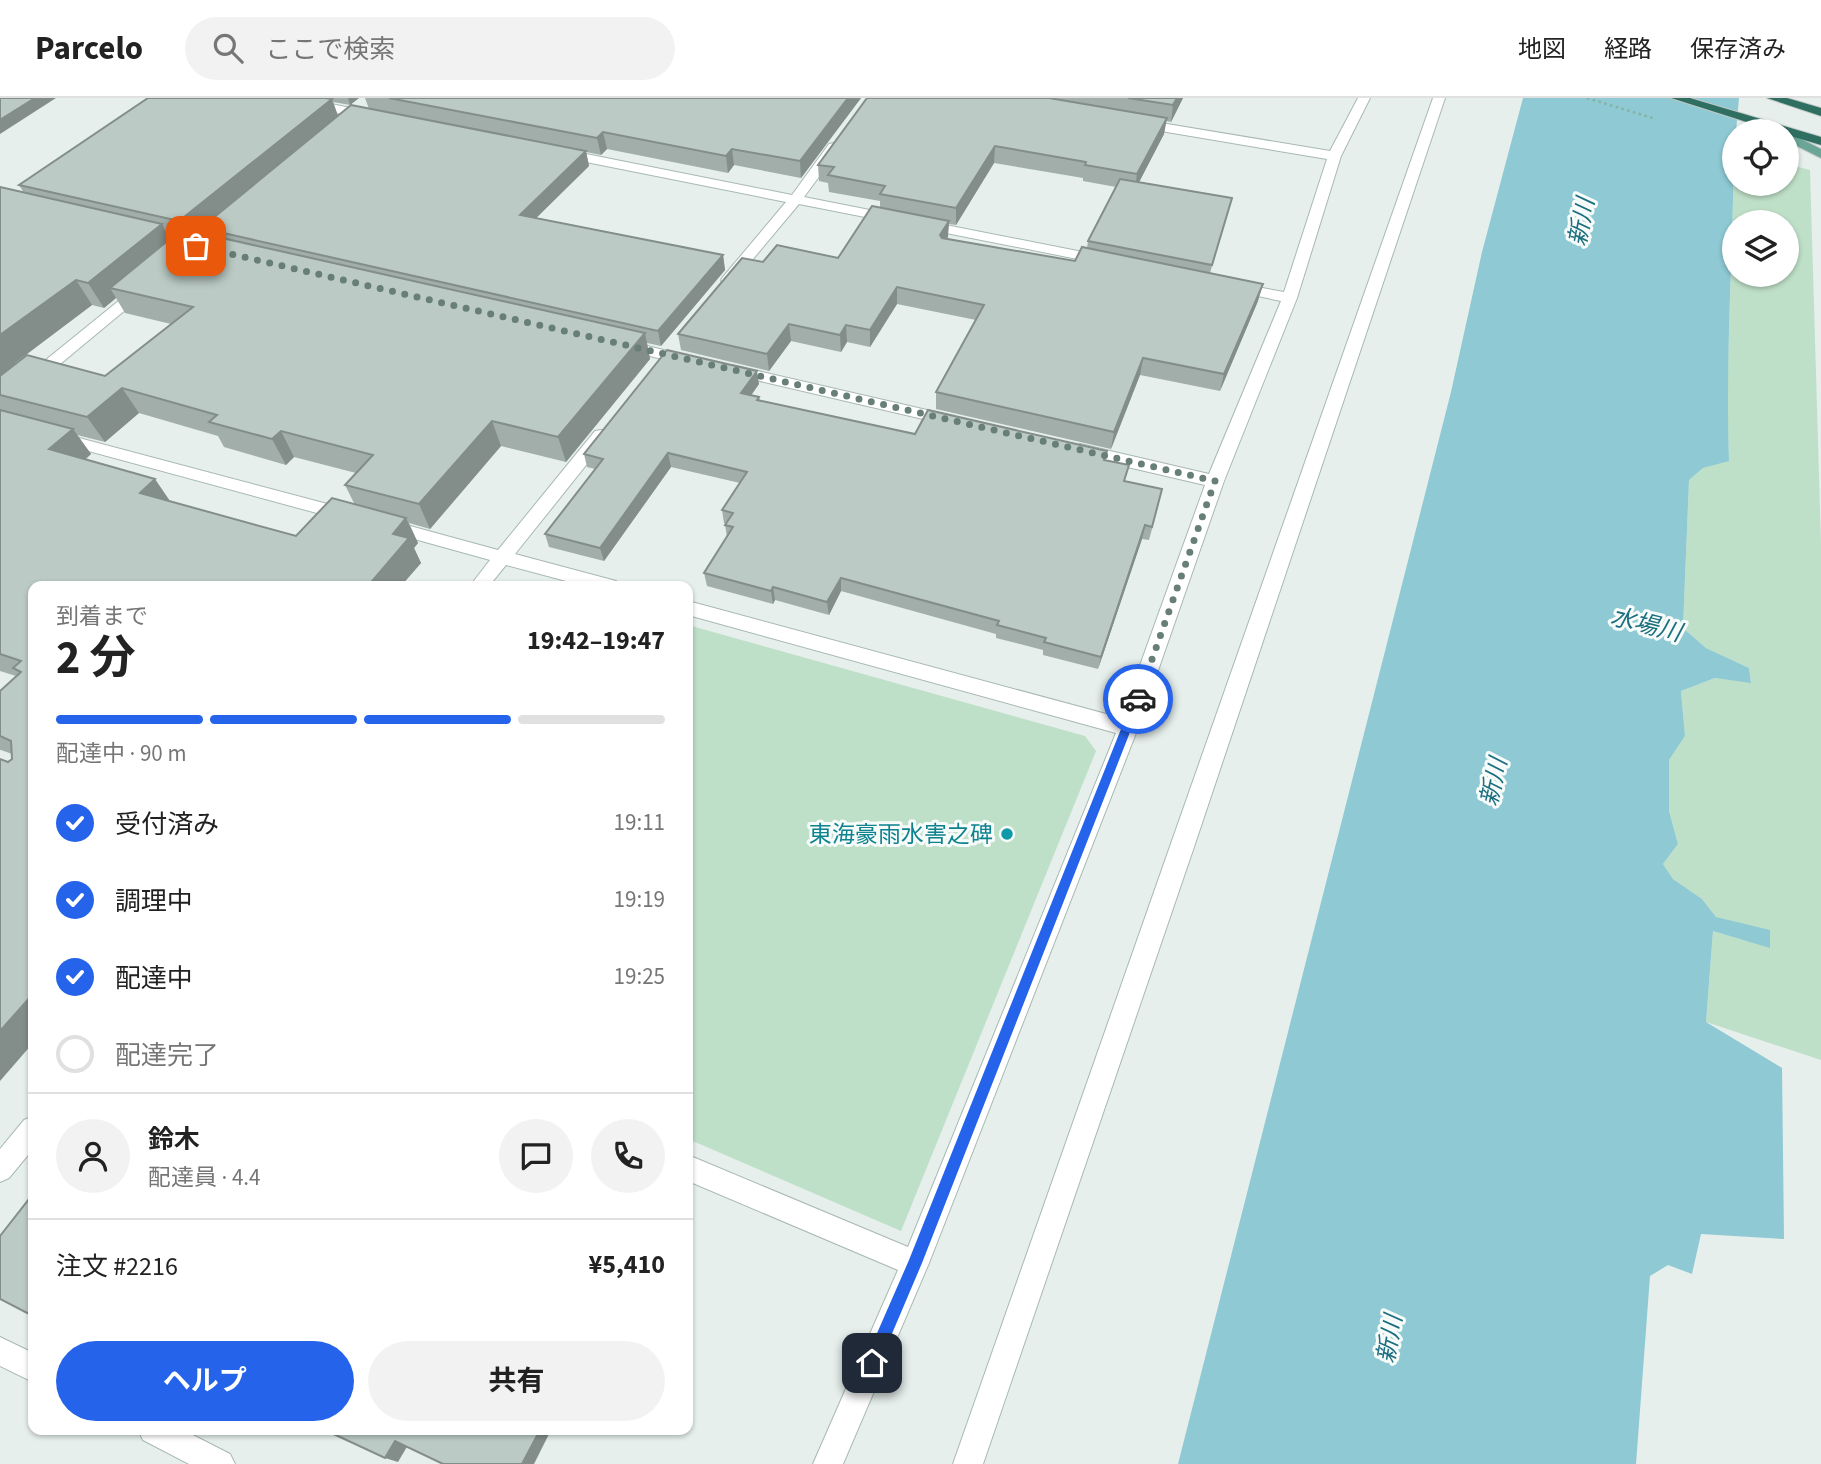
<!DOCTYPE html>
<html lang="ja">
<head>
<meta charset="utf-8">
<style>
  body { margin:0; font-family:"Source Sans 3","Noto Sans JP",sans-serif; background:#f2f2f2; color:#222; height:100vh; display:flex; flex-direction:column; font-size:26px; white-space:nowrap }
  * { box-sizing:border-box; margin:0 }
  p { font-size:23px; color:#767676 }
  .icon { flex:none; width:38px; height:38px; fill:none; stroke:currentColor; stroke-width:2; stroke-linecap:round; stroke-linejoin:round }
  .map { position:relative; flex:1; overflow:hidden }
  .side { position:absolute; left:28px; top:483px; width:665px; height:854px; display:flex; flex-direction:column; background:#fff; border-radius:14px; box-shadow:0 2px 5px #0004 }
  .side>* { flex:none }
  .controls { position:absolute; left:1722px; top:21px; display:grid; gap:14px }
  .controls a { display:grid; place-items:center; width:77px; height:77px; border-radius:50%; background:#fff; box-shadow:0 2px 5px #0004; font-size:35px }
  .pin { position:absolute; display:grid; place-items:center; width:60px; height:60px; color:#fff; margin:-30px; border-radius:14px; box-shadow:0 4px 10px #0006 }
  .courier { position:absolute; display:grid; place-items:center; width:70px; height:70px; margin:-35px; border:5px solid #2563eb; border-radius:50%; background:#fff; color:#222; box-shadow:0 2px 9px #0007 }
  .summary em { font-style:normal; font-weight:700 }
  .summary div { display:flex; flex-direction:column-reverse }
  .summary { display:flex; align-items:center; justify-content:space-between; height:119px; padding:0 28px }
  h1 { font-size:46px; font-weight:700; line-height:52px }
  .bar { display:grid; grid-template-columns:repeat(4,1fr); gap:10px 7px; align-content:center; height:84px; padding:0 28px }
  .bar i { height:9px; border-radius:5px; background:#e0e0e0 }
  .bar .active { background:#2563eb }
  .bar p { grid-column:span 4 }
  .line { display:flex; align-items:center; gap:18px; padding:0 28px; border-top:2px solid #e0e0e0 }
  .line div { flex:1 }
  .round { display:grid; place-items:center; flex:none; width:74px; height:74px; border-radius:37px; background:#f2f2f2 }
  ol { padding:0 28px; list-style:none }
  li { display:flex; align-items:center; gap:21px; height:77px }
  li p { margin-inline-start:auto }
  li .icon { padding:7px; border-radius:50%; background:#2563eb; color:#fff; stroke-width:4 }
  li:last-child { color:#767676 }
  li i { width:38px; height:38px; border:4px solid #e0e0e0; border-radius:50% }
  .cta { display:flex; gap:14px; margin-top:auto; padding:14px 28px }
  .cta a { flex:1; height:80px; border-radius:42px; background:#2563eb; color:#fff; font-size:28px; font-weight:700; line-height:80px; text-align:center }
  .cta a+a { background:#f2f2f2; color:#222 }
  header { display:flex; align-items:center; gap:42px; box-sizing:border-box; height:98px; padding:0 35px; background:#fff; border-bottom:2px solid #e0e0e0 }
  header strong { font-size:33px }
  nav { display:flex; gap:38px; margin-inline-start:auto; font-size:24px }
  .search { width:490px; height:63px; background:#f2f2f2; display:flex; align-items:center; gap:18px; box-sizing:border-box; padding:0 24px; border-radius:38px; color:#767676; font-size:26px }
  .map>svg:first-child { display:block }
  .green { fill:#bfe0c8; fill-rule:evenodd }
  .water { fill:#8ec9d4 }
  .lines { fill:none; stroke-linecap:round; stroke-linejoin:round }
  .minor-casing { stroke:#a8b8b2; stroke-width:2 }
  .major-casing { stroke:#c2cac8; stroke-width:2 }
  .highway-casing { stroke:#c2cac8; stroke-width:2 }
  .path { stroke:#86b3a5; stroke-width:2.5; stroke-dasharray:2.5 3.5; stroke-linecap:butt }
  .minor { fill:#fff; fill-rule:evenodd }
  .major { fill:#6aa596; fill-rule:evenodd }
  .highway { fill:#2f6f62; fill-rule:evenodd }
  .wall { fill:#a1aea9; fill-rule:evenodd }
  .shaded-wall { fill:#838d89 }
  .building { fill:#bbcac4; stroke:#838d89; stroke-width:2 }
  .route { fill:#2563eb }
  .done { stroke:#687f78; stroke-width:7; stroke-dasharray:0 12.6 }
  .culture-dot { fill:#0f9aa8; stroke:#f7fbf9; stroke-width:2.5 }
  .labels { text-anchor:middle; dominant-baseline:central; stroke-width:6; stroke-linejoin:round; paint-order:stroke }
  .culture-label { font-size:23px; fill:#0d838f; stroke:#f7fbf9; text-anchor:end }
  .water-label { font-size:24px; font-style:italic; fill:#1c6f80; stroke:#f7fbf9 }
</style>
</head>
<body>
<header>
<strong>Parcelo</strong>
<div class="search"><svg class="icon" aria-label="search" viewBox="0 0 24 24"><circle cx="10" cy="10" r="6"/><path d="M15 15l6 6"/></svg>ここで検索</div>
<nav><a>地図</a><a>経路</a><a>保存済み</a></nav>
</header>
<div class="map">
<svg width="1821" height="1366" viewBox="0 0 1821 1366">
  <rect width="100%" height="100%" fill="#e6efeb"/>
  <g class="green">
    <path d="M 1734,65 L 1734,86 L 1787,86 L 1787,66 L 1810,72 L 1821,445 L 1821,962 L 1706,924 L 1713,833 L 1769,849 L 1716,819 L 1702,801 L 1673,781 L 1663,766 L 1678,746 L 1669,713 L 1669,662 L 1685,638 L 1681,593 L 1715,580 L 1751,584 L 1749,570 L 1706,550 L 1683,530 L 1689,382 L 1703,370 L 1729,362 L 1727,299 ZM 1734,124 L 1787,124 L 1787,177 L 1734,177 Z"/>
    <polygon points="688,527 1085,638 1096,653 901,1133 688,1041"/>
  </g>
  <path class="water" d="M 1523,0 L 1739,0 L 1736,33 L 1734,33 C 1734,143 1725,253 1729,363 L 1703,370 L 1689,382 L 1683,530 L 1706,550 L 1749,570 L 1751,585 L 1715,580 L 1681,593 L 1685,638 L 1669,662 L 1669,713 L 1678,746 L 1663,766 L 1673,781 L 1702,801 L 1716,819 L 1770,832 L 1770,850 L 1713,833 L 1706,924 L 1782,970 L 1784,1141 L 1701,1136 L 1692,1176 L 1668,1167 L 1650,1178 L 1636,1366 L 1178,1366 L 1451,294 L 1482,154 Z"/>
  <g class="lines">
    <defs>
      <g id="minor">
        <polygon points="275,0 300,0 372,14 378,18 372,22 281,4"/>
        <polygon points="1358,0 1370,0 1341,58 1297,200 1224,383 1138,630 929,1165 843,1366 813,1366 898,1172 688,1083 688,1057 908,1149 1116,635 688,517 688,503 1121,620 1205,387 1080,358 1072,352 1080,346 1209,376 1281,203 1229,192 1227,189 1234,185 1284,194 1327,61 1137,29 1131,25 1137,21 1330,53"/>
        <polygon points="1433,0 1445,0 1195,746 983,1366 953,1366"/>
        <polygon points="834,45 841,49 804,99 1103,158 1110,162 1103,166 799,106 733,185 723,185 721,182 723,179 786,104 561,59 554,55 561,51 792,97 829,46"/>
        <polygon points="142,187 149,191 147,194 6,311 0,312 0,299 137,188"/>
        <polygon points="623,242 696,260 698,263 690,268 618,250 615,247 618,244"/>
        <polygon points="732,267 953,318 961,323 953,328 726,275 724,272 726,269"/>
        <polygon points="0,319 350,412 359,418 350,424 0,329"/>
        <polygon points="601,332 607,333 609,337 607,341 515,456 616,483 618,488 585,488 506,467 489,488 470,488 490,462 382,432 379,428 382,424 388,422 498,452 595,333"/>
        <polygon points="33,1018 33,1051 9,1080 0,1084 0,1051 24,1022"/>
        <polygon points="0,1239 33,1255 33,1284 0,1268"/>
        <polygon points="138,1332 183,1332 230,1356 235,1366 189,1366 143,1342"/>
      </g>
      <polygon id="major" points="1787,34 1821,51 1821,60 1787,43"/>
      <g id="highway">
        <polygon points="1671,0 1690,0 1821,39 1821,47 1787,37 1787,33 1775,33"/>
        <polygon points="1767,0 1787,0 1821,10 1821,18"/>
      </g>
    </defs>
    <use href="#minor" class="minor-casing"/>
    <use href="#major" class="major-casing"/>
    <use href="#highway" class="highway-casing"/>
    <polyline class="path" points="1587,0 1656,21"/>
    <use href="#minor" class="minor"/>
    <use href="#major" class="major"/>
    <use href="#highway" class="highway"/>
  </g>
  <g class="wall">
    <path d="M 148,0 L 359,0 L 350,7 L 333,4 L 338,18 L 369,11 L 365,0 L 861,0 L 801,80 L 734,67 L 728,75 L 607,51 L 601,57 L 586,54 L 589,68 L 536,120 L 723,157 L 725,172 L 661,248 L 647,245 L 650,261 L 566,364 L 501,348 L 430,431 L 409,425 L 418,445 L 414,450 L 421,465 L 401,488 L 33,488 L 33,945 L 8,664 L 12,661 L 12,656 L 1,652 L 0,652 L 0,593 L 16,578 L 0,573 L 0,89 L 24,95 L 19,87 ZM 201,130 L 204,136 L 196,134 ZM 166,135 L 174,137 L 170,141 ZM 116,200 L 125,215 L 171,226 L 105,278 L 15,265 L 92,207 L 104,210 ZM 139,315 L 218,338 L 224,349 L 286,367 L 294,359 L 356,375 L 345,387 L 355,407 L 296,438 L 170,403 L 86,361 L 91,356 L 77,337 L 105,344 Z"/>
    <path d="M 867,0 L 1183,0 L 1171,24 L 1166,23 L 1164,36 L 1139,84 L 1232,100 L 1210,175 L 1258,203 L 1220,293 L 1140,277 L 1111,351 L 936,311 L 936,294 L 976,222 L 897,206 L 870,249 L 847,244 L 841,254 L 791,243 L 769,273 L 681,252 L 678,236 L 763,164 L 838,160 L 880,109 L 880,103 L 829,94 L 828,85 L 819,83 L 818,67 ZM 994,65 L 1083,80 L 1083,83 L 1116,89 L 1088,143 L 1087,150 L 1075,163 L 947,141 L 949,126 L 956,127 Z"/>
    <polygon points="759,286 751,297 759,299 760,302 915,336 1106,362 1125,384 1159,405 1149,442 1142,441 1098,571 1043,557 1043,552 996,540 996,536 841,493 829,517 775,502 773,506 707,488 704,475 727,439 725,427 726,426 724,425 722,412 740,385 671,369 604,463 549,449 545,436 595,371 587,369 584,356"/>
  </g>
  <g class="shaded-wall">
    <polygon points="35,0 56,0 0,36 0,22"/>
    <polygon points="348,0 359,0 350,7"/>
    <polygon points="848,0 861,0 801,80 800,63"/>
    <polygon points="1177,0 1183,0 1171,24 1173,7"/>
    <polygon points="332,1 338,18 188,140 179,123"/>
    <polygon points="1167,20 1164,36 1135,92 1137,76"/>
    <polygon points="603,34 607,51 601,57 597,40"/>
    <polygon points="995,48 994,65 956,127 956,110"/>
    <polygon points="732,51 734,67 728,75 726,58"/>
    <polygon points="586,53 589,68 524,132 520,117"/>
    <polygon points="949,123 948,139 939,154 940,137"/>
    <polygon points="162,126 175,151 110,190 116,200 104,210 88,185"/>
    <polygon points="723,157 725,172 661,248 658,233"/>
    <polygon points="76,182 92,207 15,265 23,276 0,296 0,237"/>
    <polygon points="1263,186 1258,203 1220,293 1224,276"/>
    <polygon points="897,189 897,206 870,249 870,232"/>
    <polygon points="789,226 791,243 769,273 767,256"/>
    <polygon points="846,227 847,244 841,254 840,237"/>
    <polygon points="645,235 650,261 566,364 558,339"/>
    <polygon points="1143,260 1140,277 1111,351 1114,334"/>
    <polygon points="757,273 759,286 743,309 741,295"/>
    <polygon points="122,290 139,315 105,344 87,319"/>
    <polygon points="492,323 501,348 430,431 419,406"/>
    <polygon points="73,331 91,356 68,376 49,351"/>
    <polygon points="281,333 294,359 286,367 272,341"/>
    <polygon points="668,355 671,369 604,463 600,450"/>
    <polygon points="155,381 172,406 140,395"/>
    <polygon points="406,420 418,445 414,450 421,465 401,488 368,488 393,436"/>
    <polygon points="1145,427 1142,441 1098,571 1101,559"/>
    <polygon points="841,480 841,493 829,517 827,504"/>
    <polygon points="773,489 775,502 773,506 771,493"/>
    <polygon points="33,896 33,945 0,983 0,933"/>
    <polygon points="540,1332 551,1332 534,1366 522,1366"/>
    <polygon points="395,1343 408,1347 398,1364 385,1360"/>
  </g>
  <g class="building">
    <polygon points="0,0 35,0 0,22"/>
    <polygon points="148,0 325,0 332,1 179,123 19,87"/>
    <polygon points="389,0 848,0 800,63 732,51 726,58 603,34 597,40"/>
    <polygon points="867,0 1049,0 1167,20 1137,76 1085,67 1086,64 995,48 956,110 880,96 885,88 828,77 834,69 818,67"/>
    <polygon points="1128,0 1177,0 1173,7"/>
    <polygon points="351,7 586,53 520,117 723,157 658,233 201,130"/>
    <polygon points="1120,81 1232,100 1212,167 1088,143"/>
    <polygon points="0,89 162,126 88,185 76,182 0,237"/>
    <polygon points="872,108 949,123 940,137 942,140 1075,163 1082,149 1263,186 1224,276 1143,260 1114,334 936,294 984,207 897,189 870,232 846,227 840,237 789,226 767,256 678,236 742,160 763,164 777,147 838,160"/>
    <polygon points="182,131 645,235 558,339 492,323 419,406 345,387 373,357 281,333 272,341 209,324 217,317 122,290 87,319 0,297 0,278 27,257 105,278 193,209 110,190"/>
    <polygon points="667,252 757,273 741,295 759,299 757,302 915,336 928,312 1107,353 1104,362 1129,367 1124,383 1162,391 1152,429 1145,427 1101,559 1044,544 1046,540 997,527 999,523 841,480 827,504 773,489 771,493 704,475 733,429 725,427 733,415 722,412 747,374 668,355 600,450 545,436 603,361 584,356"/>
    <polygon points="0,312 73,331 49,351 155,381 140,395 296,438 332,400 406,420 393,436 409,440 368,488 33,488 33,896 0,933 0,661 8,664 12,661 11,643 0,638 0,593 21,574 13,570 21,563 0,556"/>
    <polygon points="33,1096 33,1218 0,1201 0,1138"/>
    <polygon points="325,1332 540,1332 522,1366 443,1366 395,1343 385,1360"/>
  </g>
  <polygon class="route" points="1138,597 1143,601 922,1165 877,1271 872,1273 866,1271 864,1265 909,1162 1133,601"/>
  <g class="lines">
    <polyline class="done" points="196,148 1215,383 1138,601"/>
  </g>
  <circle class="culture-dot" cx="1007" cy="736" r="7"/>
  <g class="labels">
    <g class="culture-label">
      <text x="993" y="736">東海豪雨水害之碑</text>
    </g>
    <g class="water-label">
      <text transform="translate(1582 124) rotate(-79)">新川</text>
      <text transform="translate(1646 527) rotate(14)">水場川</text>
      <text transform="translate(1494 684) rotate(-77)">新川</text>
      <text transform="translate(1390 1241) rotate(-80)">新川</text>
    </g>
  </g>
</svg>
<div class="controls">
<a><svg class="icon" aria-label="locate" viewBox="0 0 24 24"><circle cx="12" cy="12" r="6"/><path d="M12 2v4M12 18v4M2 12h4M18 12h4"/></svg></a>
<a><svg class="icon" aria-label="layers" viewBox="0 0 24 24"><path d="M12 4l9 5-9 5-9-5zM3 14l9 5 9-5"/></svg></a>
</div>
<div class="pin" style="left:196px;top:148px;background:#ea580c"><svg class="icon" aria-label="bag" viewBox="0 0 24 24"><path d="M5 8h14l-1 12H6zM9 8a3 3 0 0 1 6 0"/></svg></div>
<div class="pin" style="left:872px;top:1265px;background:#1f2937"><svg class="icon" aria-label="home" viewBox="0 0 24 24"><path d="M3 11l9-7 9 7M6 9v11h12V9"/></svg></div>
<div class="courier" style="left:1138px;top:601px"><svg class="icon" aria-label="car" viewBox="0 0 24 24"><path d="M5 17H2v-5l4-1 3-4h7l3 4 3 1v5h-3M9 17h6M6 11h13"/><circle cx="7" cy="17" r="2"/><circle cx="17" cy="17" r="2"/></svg></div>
<section class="side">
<div class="summary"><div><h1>2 分</h1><p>到着まで</p></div><em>19:42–19:47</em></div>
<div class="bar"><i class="active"></i><i class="active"></i><i class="active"></i><i></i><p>配達中 · 90 m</p></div>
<ol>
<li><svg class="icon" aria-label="check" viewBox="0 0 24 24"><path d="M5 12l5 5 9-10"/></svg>受付済み<p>19:11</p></li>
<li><svg class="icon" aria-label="check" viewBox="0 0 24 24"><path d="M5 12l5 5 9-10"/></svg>調理中<p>19:19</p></li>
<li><svg class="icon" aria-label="check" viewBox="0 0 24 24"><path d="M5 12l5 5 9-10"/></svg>配達中<p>19:25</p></li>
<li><i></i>配達完了</li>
</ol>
<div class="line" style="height:126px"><a class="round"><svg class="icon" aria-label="person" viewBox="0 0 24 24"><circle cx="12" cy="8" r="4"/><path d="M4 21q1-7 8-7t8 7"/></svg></a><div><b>鈴木</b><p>配達員 · 4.4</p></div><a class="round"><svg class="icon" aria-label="chat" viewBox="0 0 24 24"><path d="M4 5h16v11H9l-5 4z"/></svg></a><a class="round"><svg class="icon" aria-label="phone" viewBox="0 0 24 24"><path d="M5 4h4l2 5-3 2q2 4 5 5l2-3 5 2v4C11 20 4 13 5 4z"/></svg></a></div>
<div class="line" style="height:91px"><div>注文 #2216</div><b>¥5,410</b></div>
<div class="cta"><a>ヘルプ</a><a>共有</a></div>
</section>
</div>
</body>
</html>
